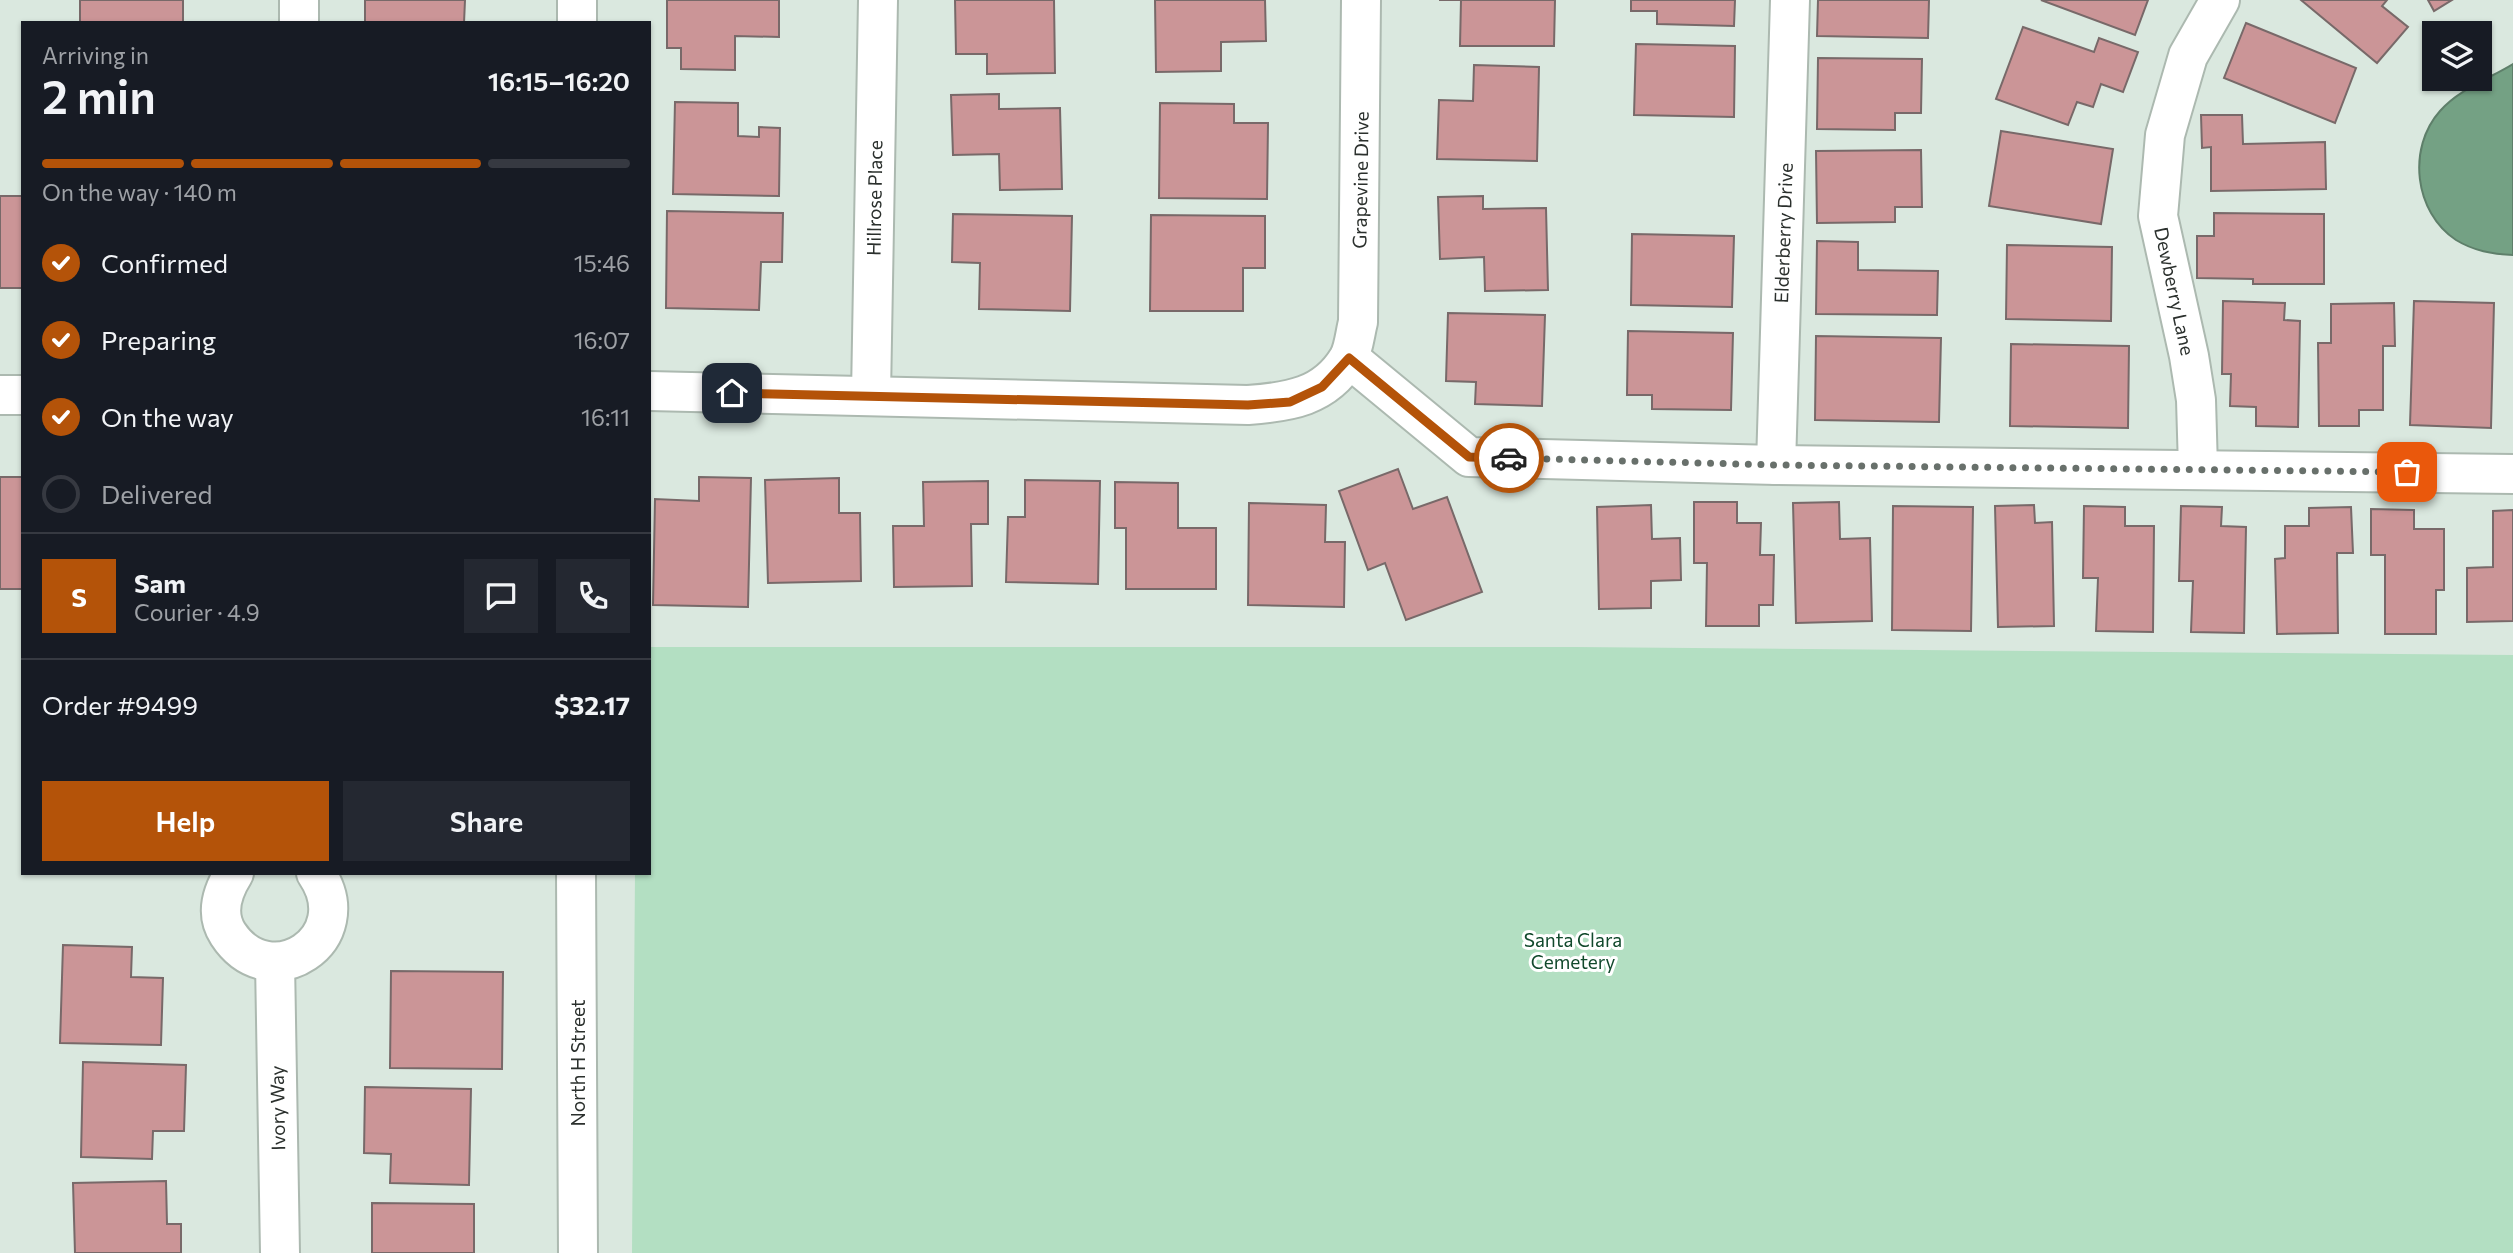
<!DOCTYPE html>
<html lang="en">
<head>
<meta charset="utf-8">
<style>
  body { margin:0; font-family:Commissioner,sans-serif; background:#242831; color:#f1f3f6; height:100vh; display:flex; flex-direction:column; font-size:26px; white-space:nowrap }
  * { box-sizing:border-box; margin:0 }
  p { font-size:23px; color:#9ea1a6 }
  .icon { flex:none; width:38px; height:38px; fill:none; stroke:currentColor; stroke-width:2; stroke-linecap:round; stroke-linejoin:round }
  .map { position:relative; flex:1; overflow:hidden }
  .side { position:absolute; left:21px; top:21px; width:630px; height:854px; display:flex; flex-direction:column; background:#171b24; border-radius:0px; box-shadow:0 2px 5px #0004 }
  .side>* { flex:none }
  .fabs { position:absolute; left:2422px; top:21px; display:grid; gap:14px }
  .fabs a { display:grid; place-items:center; width:70px; height:70px; border-radius:0px; background:#171b24; box-shadow:0 2px 5px #0004; font-size:35px }
  .pin { position:absolute; display:grid; place-items:center; width:60px; height:60px; color:#fff; margin:-30px; border-radius:14px; box-shadow:0 4px 10px #0006 }
  .courier { position:absolute; display:grid; place-items:center; width:70px; height:70px; margin:-35px; border:5px solid #b45309; border-radius:50%; background:#fff; color:#222; box-shadow:0 2px 9px #0007 }
  .head em { font-style:normal; font-weight:600 }
  .head div { display:flex; flex-direction:column-reverse }
  .head { display:flex; align-items:center; justify-content:space-between; height:119px; padding:0 21px }
  h1 { font-size:46px; font-weight:600; line-height:52px }
  .bar { display:grid; grid-template-columns:repeat(4,1fr); gap:10px 7px; align-content:center; height:84px; padding:0 21px }
  .bar i { height:9px; border-radius:5px; background:#363941 }
  .bar .on { background:#b45309 }
  .bar p { grid-column:span 4 }
  .line { display:flex; align-items:center; gap:18px; padding:0 21px; border-top:2px solid #363941 }
  .line div { flex:1 }
  .round { display:grid; place-items:center; flex:none; width:74px; height:74px; border-radius:0px; background:#242831 }
  ol { padding:0 21px; list-style:none }
  li { display:flex; align-items:center; gap:21px; height:77px }
  li p { margin-inline-start:auto }
  li .icon { padding:7px; border-radius:50%; background:#b45309; color:#fff; stroke-width:4 }
  li:last-child { color:#9ea1a6 }
  li i { width:38px; height:38px; border:4px solid #363941; border-radius:50% }
  .cta { display:flex; gap:14px; margin-top:auto; padding:14px 21px }
  .cta a { flex:1; height:80px; border-radius:0px; background:#b45309; color:#fff; font-size:28px; font-weight:600; line-height:80px; text-align:center }
  .cta a+a { background:#242831; color:#f1f3f6 }
  .map>svg:first-child { display:block }
  .green { fill:#b3dfc2 }
  .water { fill:#74a184; stroke:#5e7f6a; stroke-width:2 }
  .building { fill:#cb9597; stroke:#786969; stroke-width:2 }
  .lines { fill:none; stroke-linecap:round; stroke-linejoin:round }
  .minor-casing { stroke:#acb9b0; stroke-width:42 }
  .minor { stroke:#fff; stroke-width:38 }
  .done { stroke:#68706b; stroke-width:7; stroke-dasharray:0 12.6 }
  .route { stroke:#b45309; stroke-width:9 }
  .labels { text-anchor:middle; dominant-baseline:central; stroke-width:6; stroke-linejoin:round; paint-order:stroke }
  .street-label { font-size:19px; fill:#2b302d; stroke:#fff }
  .park-label { font-size:19px; fill:#11492c; stroke:#fff }
</style>
</head>
<body>
<div class="map">
<svg width="2513" height="1253" viewBox="0 0 2513 1253">
  <rect width="100%" height="100%" fill="#dae8df"/>
  <polygon class="green" points="649,647 1576,647 2513,655 2513,1253 632,1253 635,873 649,873"/>
  <path class="water" d="M 2513,64 L 2513,255 C 2492,254 2474,251 2456,240 C 2414,212 2407,148 2440,111 C 2458,90 2490,78 2513,64 Z"/>
  <g class="building">
    <rect x="80" y="0" width="103" height="23"/>
    <polygon points="365,0 465,0 464,23 365,23"/>
    <polygon points="667,0 779,0 779,37 735,36 735,70 681,69 681,48 667,48"/>
    <polygon points="955,0 1054,0 1055,73 987,74 987,54 956,54"/>
    <polygon points="1155,0 1265,0 1266,41 1221,42 1221,71 1156,72"/>
    <polygon points="1439,0 1555,0 1554,46 1460,46 1461,0"/>
    <polygon points="1631,0 1735,0 1734,26 1657,24 1657,11 1631,11"/>
    <polygon points="1818,0 1929,0 1928,38 1817,36"/>
    <polygon points="2041,0 2148,0 2135,35"/>
    <polygon points="2301,0 2387,0 2382,6 2408,27 2377,63"/>
    <polygon points="2428,0 2452,0 2434,11"/>
    <polygon points="2246,23 2356,68 2335,123 2224,78"/>
    <polygon points="2023,27 2094,52 2099,38 2138,52 2123,92 2101,84 2093,107 2077,102 2068,125 1996,99"/>
    <polygon points="1636,44 1735,46 1734,117 1634,115"/>
    <polygon points="1818,58 1922,59 1921,113 1895,113 1895,130 1817,129"/>
    <polygon points="1474,65 1539,67 1537,161 1437,159 1439,100 1473,101"/>
    <polygon points="999,94 999,109 1060,108 1062,189 1000,190 999,154 953,155 951,95"/>
    <polygon points="675,102 738,103 738,136 759,137 759,127 780,128 779,196 673,194"/>
    <polygon points="1160,103 1234,104 1234,123 1268,123 1267,199 1159,198"/>
    <polygon points="2201,115 2242,115 2243,144 2325,142 2326,189 2211,191 2211,147 2202,148"/>
    <polygon points="2001,131 2113,149 2101,224 1989,206"/>
    <polygon points="1921,150 1922,207 1895,207 1895,222 1817,223 1816,151"/>
    <rect x="0" y="196" width="23" height="92"/>
    <polygon points="1483,196 1483,209 1546,208 1548,290 1485,291 1484,257 1440,259 1438,197"/>
    <polygon points="667,211 783,213 782,262 761,262 759,310 666,308"/>
    <polygon points="2214,213 2324,214 2324,284 2253,284 2253,279 2197,278 2197,236 2214,236"/>
    <polygon points="953,214 1072,216 1070,311 979,309 980,263 952,262"/>
    <polygon points="1151,215 1265,216 1265,268 1243,268 1243,311 1150,311"/>
    <polygon points="1632,234 1734,236 1732,307 1631,305"/>
    <polygon points="1817,241 1858,242 1858,270 1938,271 1937,315 1816,314"/>
    <polygon points="2007,245 2112,247 2111,321 2006,319"/>
    <polygon points="2223,301 2285,303 2284,320 2300,321 2298,427 2256,426 2256,407 2230,406 2231,374 2222,374"/>
    <polygon points="2414,301 2494,303 2491,428 2410,425"/>
    <polygon points="2394,303 2395,346 2383,346 2383,410 2359,410 2359,426 2319,426 2318,343 2331,343 2331,304"/>
    <polygon points="1448,313 1545,315 1542,406 1475,404 1476,382 1446,381"/>
    <polygon points="1628,331 1733,333 1731,410 1652,409 1652,395 1627,395"/>
    <polygon points="1816,336 1941,338 1939,422 1815,420"/>
    <polygon points="2011,344 2129,346 2128,428 2010,426"/>
    <polygon points="1398,469 1413,509 1447,497 1482,592 1406,620 1385,563 1368,570 1339,491"/>
    <rect x="0" y="477" width="23" height="112"/>
    <polygon points="699,477 751,478 748,607 653,605 655,499 699,501"/>
    <polygon points="839,478 839,513 860,513 861,581 768,583 765,480"/>
    <polygon points="1025,480 1100,481 1098,584 1006,582 1008,517 1025,517"/>
    <polygon points="988,481 988,524 971,524 972,586 894,587 893,526 924,526 923,482"/>
    <polygon points="1115,482 1178,483 1178,528 1216,528 1216,589 1126,589 1126,528 1115,528"/>
    <polygon points="1694,502 1737,502 1737,523 1761,523 1760,555 1774,555 1773,605 1759,605 1759,626 1706,626 1707,563 1694,563"/>
    <polygon points="1839,502 1840,539 1870,538 1872,621 1796,623 1793,503"/>
    <polygon points="1249,503 1326,505 1325,542 1345,542 1344,607 1248,605"/>
    <polygon points="1651,505 1652,539 1680,538 1681,580 1651,581 1651,608 1599,609 1597,507"/>
    <polygon points="2034,505 2035,523 2052,522 2054,626 1998,627 1995,506"/>
    <polygon points="1893,506 1973,507 1971,631 1892,630"/>
    <polygon points="2084,506 2125,507 2125,526 2154,526 2153,632 2096,631 2098,578 2083,578"/>
    <polygon points="2181,506 2222,507 2221,526 2246,527 2244,633 2191,632 2193,581 2179,581"/>
    <polygon points="2351,507 2353,553 2337,553 2338,633 2277,634 2275,559 2285,558 2285,526 2309,526 2309,508"/>
    <polygon points="2371,509 2414,510 2414,529 2444,529 2444,590 2436,590 2436,634 2385,634 2385,555 2371,555"/>
    <polygon points="2513,510 2513,621 2467,622 2467,568 2493,567 2493,511"/>
    <polygon points="63,945 132,947 131,977 163,978 161,1045 60,1043"/>
    <polygon points="391,971 503,972 502,1069 390,1068"/>
    <polygon points="83,1062 186,1065 184,1131 153,1131 152,1159 81,1157"/>
    <polygon points="365,1087 471,1089 469,1185 390,1183 391,1154 364,1153"/>
    <polygon points="166,1181 167,1224 181,1224 181,1253 75,1253 73,1183"/>
    <polygon points="372,1203 474,1204 474,1253 372,1253"/>
  </g>
  <g class="lines">
    <defs>
      <g id="minor">
        <polyline points="299,23 299,0"/>
        <polyline points="577,23 577,0"/>
        <polyline points="1349,358 1469,457 1776,465 2513,474"/>
        <path d="M 649,391 L 1248,405 C 1289,402 1325,397 1348,359 C 1354,349 1355,333 1358,322 L 1361,0"/>
        <polyline points="0,395 23,395"/>
        <polyline points="871,395 878,0"/>
        <polyline points="1776,465 1790,0"/>
        <polyline points="2198,468 2196,400 2189,356 2158,216 2165,135 2188,56 2220,0"/>
        <path d="M 234,873 C 222,892 215,914 228,934 C 270,998 361,939 316,873"/>
        <polyline points="576,873 578,1253"/>
        <polyline points="275,962 280,1253"/>
      </g>
    </defs>
    <use href="#minor" class="minor-casing"/>
    <use href="#minor" class="minor"/>
  </g>
  <g class="lines">
    <polyline class="done" points="1509,458 1776,465 2407,472"/>
    <polyline class="route" points="732,393 1248,405 1290,402 1322,387 1349,358 1469,457 1509,458"/>
  </g>
  <g class="labels">
    <g class="street-label">
      <text transform="translate(1360 180) rotate(-89)">Grapevine Drive</text>
      <text transform="translate(874 198) rotate(-89)">Hillrose Place</text>
      <text transform="translate(1783 233) rotate(-88)">Elderberry Drive</text>
      <text transform="translate(2175 291) rotate(78)">Dewberry Lane</text>
      <text transform="translate(577 1063) rotate(-90)">North H Street</text>
      <text transform="translate(277 1108) rotate(-91)">Ivory Way</text>
    </g>
    <g class="park-label">
      <text x="1573" y="939">Santa Clara<tspan x="1573" dy="22">Cemetery</tspan></text>
    </g>
  </g>
</svg>
<div class="fabs">
<a><svg class="icon" aria-label="layers" viewBox="0 0 24 24"><path d="M12 4l9 5-9 5-9-5zM3 14l9 5 9-5"/></svg></a>
</div>
<div class="pin" style="left:2407px;top:472px;background:#ea580c"><svg class="icon" aria-label="bag" viewBox="0 0 24 24"><path d="M5 8h14l-1 12H6zM9 8a3 3 0 0 1 6 0"/></svg></div>
<div class="pin" style="left:732px;top:393px;background:#1f2937"><svg class="icon" aria-label="home" viewBox="0 0 24 24"><path d="M3 11l9-7 9 7M6 9v11h12V9"/></svg></div>
<div class="courier" style="left:1509px;top:458px"><svg class="icon" aria-label="car" viewBox="0 0 24 24"><path d="M5 17H2v-5l4-1 3-4h7l3 4 3 1v5h-3M9 17h6M6 11h13"/><circle cx="7" cy="17" r="2"/><circle cx="17" cy="17" r="2"/></svg></div>
<section class="side">
<div class="head"><div><h1>2 min</h1><p>Arriving in</p></div><em>16:15–16:20</em></div>
<div class="bar"><i class="on"></i><i class="on"></i><i class="on"></i><i></i><p>On the way · 140 m</p></div>
<ol>
<li><svg class="icon" aria-label="check" viewBox="0 0 24 24"><path d="M5 12l5 5 9-10"/></svg>Confirmed<p>15:46</p></li>
<li><svg class="icon" aria-label="check" viewBox="0 0 24 24"><path d="M5 12l5 5 9-10"/></svg>Preparing<p>16:07</p></li>
<li><svg class="icon" aria-label="check" viewBox="0 0 24 24"><path d="M5 12l5 5 9-10"/></svg>On the way<p>16:11</p></li>
<li><i></i>Delivered</li>
</ol>
<div class="line" style="height:126px"><b class="round" style="background:#b45309;color:#fff">S</b><div><b>Sam</b><p>Courier · 4.9</p></div><a class="round"><svg class="icon" aria-label="chat" viewBox="0 0 24 24"><path d="M4 5h16v11H9l-5 4z"/></svg></a><a class="round"><svg class="icon" aria-label="phone" viewBox="0 0 24 24"><path d="M5 4h4l2 5-3 2q2 4 5 5l2-3 5 2v4C11 20 4 13 5 4z"/></svg></a></div>
<div class="line" style="height:91px"><div>Order #9499</div><b>$32.17</b></div>
<div class="cta"><a>Help</a><a>Share</a></div>
</section>
</div>
</body>
</html>
